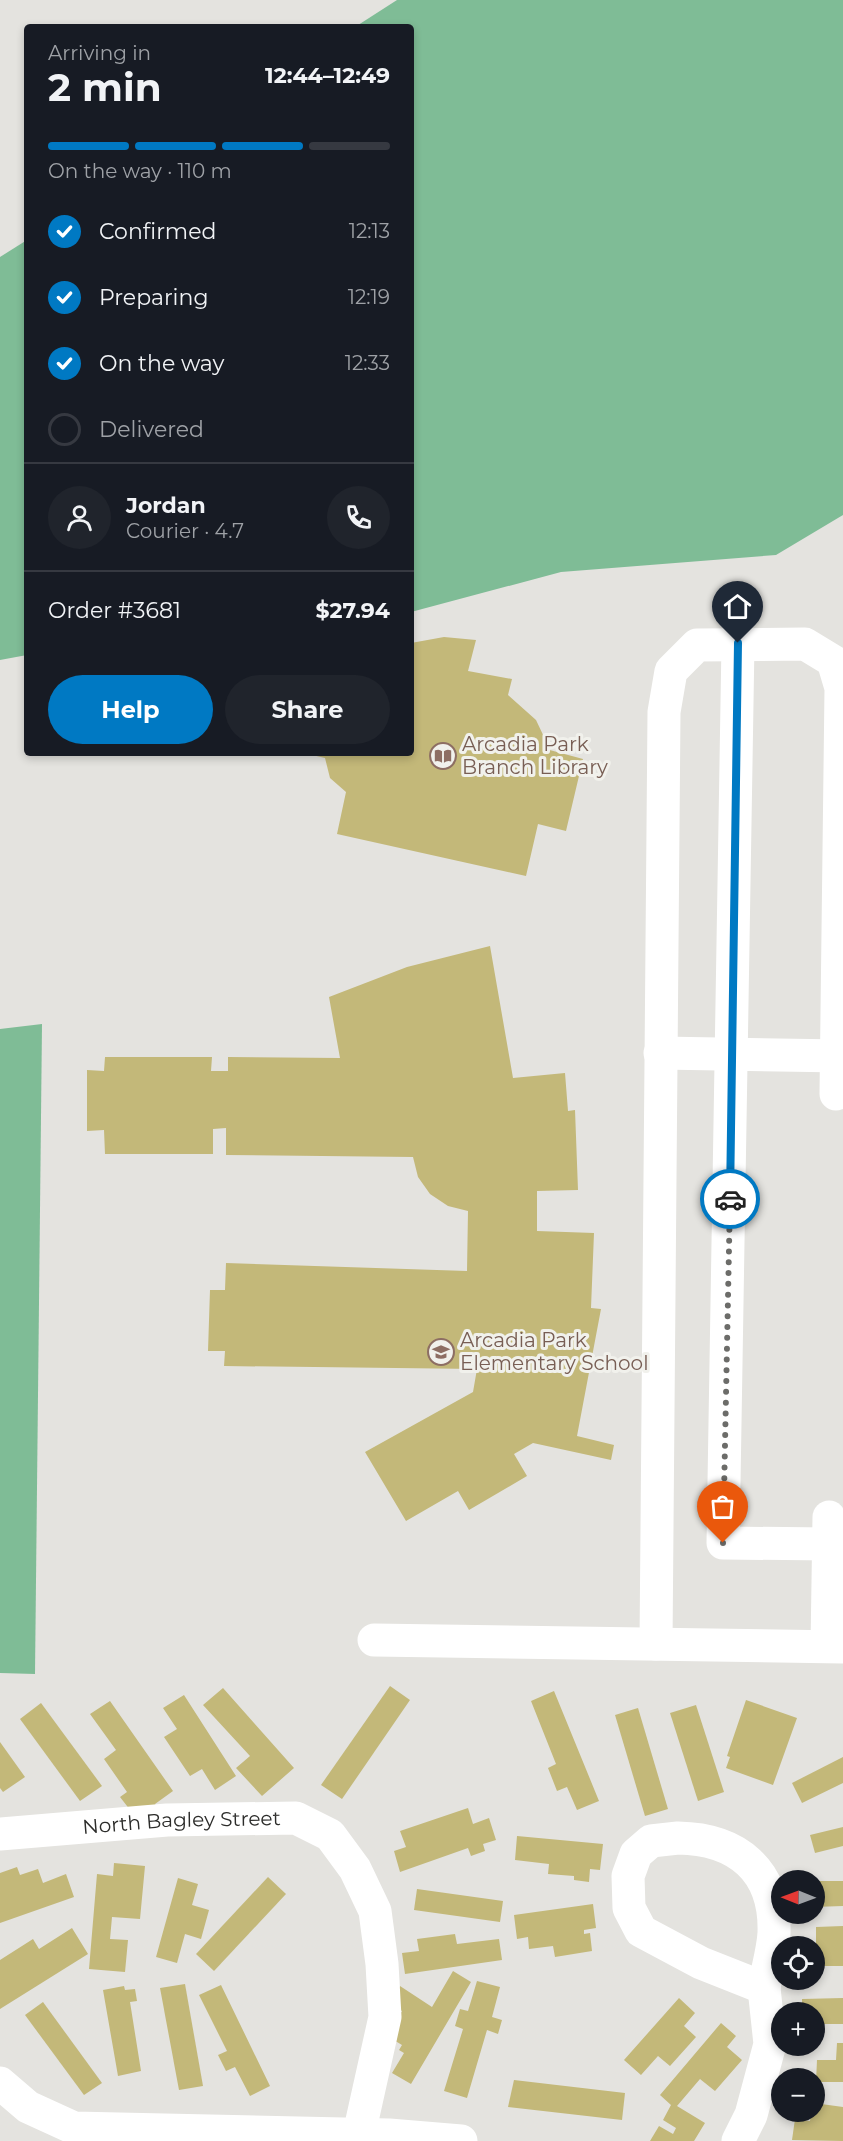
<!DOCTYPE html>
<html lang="en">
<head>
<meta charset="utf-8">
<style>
  body { margin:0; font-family:Montserrat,sans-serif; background:#20242c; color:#f1f3f6; height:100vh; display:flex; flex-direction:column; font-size:22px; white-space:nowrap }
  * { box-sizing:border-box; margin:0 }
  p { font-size:20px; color:#9ea1a6 }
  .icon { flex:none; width:33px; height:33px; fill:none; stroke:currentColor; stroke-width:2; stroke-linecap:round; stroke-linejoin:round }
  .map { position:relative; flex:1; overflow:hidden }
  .side { position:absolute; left:24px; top:24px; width:390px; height:732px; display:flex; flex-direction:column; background:#171b24; border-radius:6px; box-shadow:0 3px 9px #0003 }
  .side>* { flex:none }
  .needle { width:39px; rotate:271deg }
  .controls { position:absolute; left:771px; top:1870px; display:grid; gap:12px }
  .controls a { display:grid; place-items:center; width:54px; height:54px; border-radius:50%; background:#171b24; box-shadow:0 3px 9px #0003; font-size:30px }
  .pin { position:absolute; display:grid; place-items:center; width:51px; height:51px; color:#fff; margin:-62px -26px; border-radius:50% 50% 50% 0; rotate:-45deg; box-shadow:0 0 6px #0007 }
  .pin .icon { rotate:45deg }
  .courier { position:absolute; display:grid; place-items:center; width:60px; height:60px; margin:-30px; border:4px solid #0079c3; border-radius:50%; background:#fff; color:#222; box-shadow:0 2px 8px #0007 }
  .head em { font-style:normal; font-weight:700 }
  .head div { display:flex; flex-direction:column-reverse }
  .head { display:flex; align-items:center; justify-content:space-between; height:102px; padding:0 24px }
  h1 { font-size:39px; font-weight:700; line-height:45px }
  .bar { display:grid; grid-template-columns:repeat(4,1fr); gap:9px 6px; align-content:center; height:72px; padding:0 24px }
  .bar i { height:8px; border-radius:4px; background:#363941 }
  .bar .current { background:#0079c3 }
  .bar p { grid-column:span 4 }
  .line { display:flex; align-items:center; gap:15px; padding:0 24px; border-top:2px solid #363941 }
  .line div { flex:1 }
  .round { display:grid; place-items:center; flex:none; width:63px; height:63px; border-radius:32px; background:#20242c }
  ol { padding:0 24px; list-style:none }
  li { display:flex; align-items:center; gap:18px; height:66px }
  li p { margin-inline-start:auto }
  li .icon { padding:6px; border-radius:50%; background:#0079c3; color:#fff; stroke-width:4 }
  li:last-child { color:#9ea1a6 }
  li i { width:33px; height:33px; border:3px solid #363941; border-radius:50% }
  .button { display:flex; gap:12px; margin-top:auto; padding:12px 24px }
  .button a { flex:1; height:69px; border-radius:36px; background:#0079c3; color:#fff; font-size:24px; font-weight:700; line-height:69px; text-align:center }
  .button a+a { background:#20242c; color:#f1f3f6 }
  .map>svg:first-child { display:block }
  .forest { fill:#7fbc96 }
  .building { fill:#c3b879 }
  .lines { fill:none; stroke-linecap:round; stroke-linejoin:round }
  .minor { stroke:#fff; stroke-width:33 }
  .done { stroke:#6c6c69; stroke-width:6; stroke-dasharray:0 10.8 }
  .route { stroke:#0079c3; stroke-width:8 }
  .labels { text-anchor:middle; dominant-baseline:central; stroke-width:6; stroke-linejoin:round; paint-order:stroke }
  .education-label { font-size:20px; fill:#785e54; stroke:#f1f1ec; text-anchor:start }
  .street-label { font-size:20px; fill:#2c2c2a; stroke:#f1f1ec }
</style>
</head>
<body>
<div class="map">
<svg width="843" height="2141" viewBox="0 0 843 2141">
  <rect width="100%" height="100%" fill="#e4e3df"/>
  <g class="forest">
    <polygon points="397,0 843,0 843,515 776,555 561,572 411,612 411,27 355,27"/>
    <polygon points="27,240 27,655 0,660 0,257"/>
    <polygon points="42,1024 35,1674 0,1673 0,1029"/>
  </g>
  <g class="building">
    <polygon points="444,637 476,640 468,671 512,679 508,695 536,720 545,739 546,749 583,759 566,831 538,824 526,876 337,834 346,792 330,778 325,758 308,754 411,753 411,643"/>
    <polygon points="490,946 513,1078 565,1073 568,1111 575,1110 578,1190 537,1191 537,1231 594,1233 591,1308 601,1309 577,1436 614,1445 611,1460 533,1443 514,1454 527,1476 469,1510 458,1491 406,1521 365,1452 473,1392 477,1369 224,1366 225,1351 208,1351 210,1290 225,1290 226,1263 467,1271 468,1211 448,1206 430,1194 418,1177 413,1157 226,1155 226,1128 213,1129 213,1154 105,1154 104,1130 87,1131 87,1070 104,1071 105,1057 212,1057 211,1071 228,1071 228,1057 340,1058 329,997 407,967"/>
    <polygon points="390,1686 410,1700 342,1799 321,1785"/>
    <polygon points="223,1688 294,1768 262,1796 236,1768 250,1756 203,1705"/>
    <polygon points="554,1691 599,1801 577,1810 567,1787 557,1791 548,1768 556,1764 531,1701"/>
    <polygon points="184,1695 236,1776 215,1790 202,1769 190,1776 164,1737 177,1729 163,1708"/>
    <polygon points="746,1700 797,1718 773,1785 726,1768 730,1757 727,1756"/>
    <polygon points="110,1701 173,1791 155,1804 157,1808 134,1815 120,1797 127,1792 104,1759 116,1750 90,1714"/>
    <polygon points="41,1703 102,1786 80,1801 20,1719"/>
    <polygon points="696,1705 724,1792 698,1801 670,1713"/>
    <polygon points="638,1708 668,1809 645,1816 615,1715"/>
    <polygon points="0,1742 25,1777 3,1792 0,1788"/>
    <polygon points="843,1757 843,1783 802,1803 792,1783"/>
    <polygon points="468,1808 473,1824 489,1818 496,1840 483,1844 485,1851 471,1856 468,1848 400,1872 394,1851 406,1847 400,1831"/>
    <polygon points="843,1827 843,1846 815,1853 810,1835"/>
    <polygon points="517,1836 603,1844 600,1870 590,1869 589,1882 574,1880 574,1876 548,1874 549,1864 515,1860"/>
    <polygon points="114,1863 145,1866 140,1919 112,1917 110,1939 128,1940 125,1972 89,1969 97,1874 113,1876"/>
    <polygon points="17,1867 20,1875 38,1869 43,1883 66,1874 74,1897 0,1923 0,1873"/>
    <polygon points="268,1877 286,1894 214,1971 196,1954"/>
    <polygon points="178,1878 198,1884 192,1905 209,1910 201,1939 185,1934 177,1963 156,1957"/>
    <polygon points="814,1881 843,1881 843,1906 814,1907"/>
    <polygon points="417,1889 503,1901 500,1922 414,1910"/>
    <polygon points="593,1904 596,1928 584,1930 584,1934 590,1933 592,1951 555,1957 553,1946 529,1949 528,1937 517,1939 514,1915"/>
    <polygon points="843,1926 843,1966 814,1966 814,1947 806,1947 806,1944 816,1944 816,1927"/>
    <polygon points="72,1928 88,1954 0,2009 0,1960 33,1939 39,1949"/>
    <polygon points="455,1934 457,1944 499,1939 502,1960 405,1974 402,1953 419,1951 417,1939"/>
    <polygon points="453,1971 471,1982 411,2084 392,2073 404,2053 399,2050 402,2045 387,2036 402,2011 389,2004 400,1986 432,2007"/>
    <polygon points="477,1981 500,1987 492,2017 502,2020 498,2034 487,2030 467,2098 444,2091 463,2029 455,2026 460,2009 468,2011"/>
    <polygon points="185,1984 203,2086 179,2090 160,1988"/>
    <polygon points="221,1985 270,2086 250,2096 235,2067 226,2071 218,2055 227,2051 199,1995"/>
    <polygon points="124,1986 125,1990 135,1989 137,2001 130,2002 141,2071 118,2076 103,1990"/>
    <polygon points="679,1998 695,2013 684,2026 696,2037 670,2066 658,2056 641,2075 624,2060"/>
    <polygon points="843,1998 843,2024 814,2024 814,2013 802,2013 802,1999"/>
    <polygon points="43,2002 102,2083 84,2095 25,2015"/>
    <polygon points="721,2023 736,2036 727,2047 742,2060 715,2091 700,2079 677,2106 705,2123 694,2141 650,2141 659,2126 673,2134 676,2128 663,2120 671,2105 660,2095"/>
    <polygon points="837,2043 843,2043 843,2082 816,2082 817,2060 836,2060"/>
    <polygon points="514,2080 625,2093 622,2120 508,2107"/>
    <polygon points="814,2103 843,2107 843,2141 792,2140 795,2119 810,2121 811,2112 814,2112"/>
  </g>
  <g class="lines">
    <g class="minor">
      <polyline points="738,643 723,1543 829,1544"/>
      <polyline points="660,1053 843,1056"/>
      <polyline points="374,1640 843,1647"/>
      <polyline points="656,1644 664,712 671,671 697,645 805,644 833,661 841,688 836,1094"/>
      <polyline points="827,1646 829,1517"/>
      <path id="s1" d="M 0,1834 L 167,1820 L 296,1818 L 330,1835 L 355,1869 L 375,1911 L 382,1964 L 385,2017 L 359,2134"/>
      <path d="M 678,1838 C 737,1839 776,1870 774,1933 C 773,1951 767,1970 764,1988 L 701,1963 L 641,1931 L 629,1908 L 628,1876 L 636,1854 L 651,1841 Z"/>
      <polyline points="0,2083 28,2107 74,2128 389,2135 461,2141"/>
      <polyline points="738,2141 751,2115 770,2044 764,1988"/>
    </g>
  </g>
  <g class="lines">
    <polyline class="done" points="723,1543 730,1199"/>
    <polyline class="route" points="730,1199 738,643"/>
  </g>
  <defs>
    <symbol id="library-ring" viewBox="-11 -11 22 22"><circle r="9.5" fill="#f1f1ec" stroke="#8d6e63" stroke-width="1.5"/><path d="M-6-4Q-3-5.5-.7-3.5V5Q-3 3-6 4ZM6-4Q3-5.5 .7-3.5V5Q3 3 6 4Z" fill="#8d6e63"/></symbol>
    <symbol id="school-ring" viewBox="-11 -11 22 22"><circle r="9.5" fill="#f1f1ec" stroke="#8d6e63" stroke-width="1.5"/><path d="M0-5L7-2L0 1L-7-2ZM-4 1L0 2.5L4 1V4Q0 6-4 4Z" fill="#8d6e63"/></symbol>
  </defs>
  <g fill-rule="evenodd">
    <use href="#library-ring" x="428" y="741" width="30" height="30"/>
    <use href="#school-ring" x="426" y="1337" width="30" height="30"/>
  </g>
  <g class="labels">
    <g class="education-label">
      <text x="462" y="744">Arcadia Park<tspan x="462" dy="23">Branch Library</tspan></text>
      <text x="460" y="1340">Arcadia Park<tspan x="460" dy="23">Elementary School</tspan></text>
    </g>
    <g class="street-label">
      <text stroke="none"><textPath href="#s1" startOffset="182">North Bagley Street</textPath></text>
    </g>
  </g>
</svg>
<div class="controls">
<a><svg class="needle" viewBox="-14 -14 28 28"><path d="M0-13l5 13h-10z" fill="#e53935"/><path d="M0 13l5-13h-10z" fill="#9ea1a6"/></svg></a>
<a><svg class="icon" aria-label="locate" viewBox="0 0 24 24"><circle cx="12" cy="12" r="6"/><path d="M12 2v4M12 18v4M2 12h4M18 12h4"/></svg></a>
<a>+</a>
<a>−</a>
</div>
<div class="pin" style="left:723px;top:1543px;background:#ea580c"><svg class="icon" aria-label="bag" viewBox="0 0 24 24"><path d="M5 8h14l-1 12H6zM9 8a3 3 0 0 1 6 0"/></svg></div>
<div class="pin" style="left:738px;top:643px;background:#1f2937"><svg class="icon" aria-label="home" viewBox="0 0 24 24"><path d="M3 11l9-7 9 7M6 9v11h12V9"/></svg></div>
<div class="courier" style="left:730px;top:1199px"><svg class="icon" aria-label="car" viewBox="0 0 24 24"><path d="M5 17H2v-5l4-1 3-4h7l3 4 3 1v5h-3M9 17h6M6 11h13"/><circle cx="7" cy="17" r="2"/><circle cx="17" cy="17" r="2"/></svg></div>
<section class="side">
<div class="head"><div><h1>2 min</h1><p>Arriving in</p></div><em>12:44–12:49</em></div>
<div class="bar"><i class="current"></i><i class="current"></i><i class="current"></i><i></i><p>On the way · 110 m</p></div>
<ol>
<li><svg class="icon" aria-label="check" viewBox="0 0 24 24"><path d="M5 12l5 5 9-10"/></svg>Confirmed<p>12:13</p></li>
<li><svg class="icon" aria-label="check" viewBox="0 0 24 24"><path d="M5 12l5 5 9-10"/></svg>Preparing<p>12:19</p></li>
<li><svg class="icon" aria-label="check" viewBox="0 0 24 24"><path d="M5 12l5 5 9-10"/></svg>On the way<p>12:33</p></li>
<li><i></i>Delivered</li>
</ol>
<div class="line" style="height:108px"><a class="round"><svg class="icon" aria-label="person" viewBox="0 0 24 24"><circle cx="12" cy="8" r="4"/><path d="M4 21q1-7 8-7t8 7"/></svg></a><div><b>Jordan</b><p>Courier · 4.7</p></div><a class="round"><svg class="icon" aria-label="phone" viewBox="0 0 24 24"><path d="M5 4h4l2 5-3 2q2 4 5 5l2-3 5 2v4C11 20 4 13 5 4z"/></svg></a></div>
<div class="line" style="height:78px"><div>Order #3681</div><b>$27.94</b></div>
<div class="button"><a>Help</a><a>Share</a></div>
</section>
</div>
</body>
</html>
